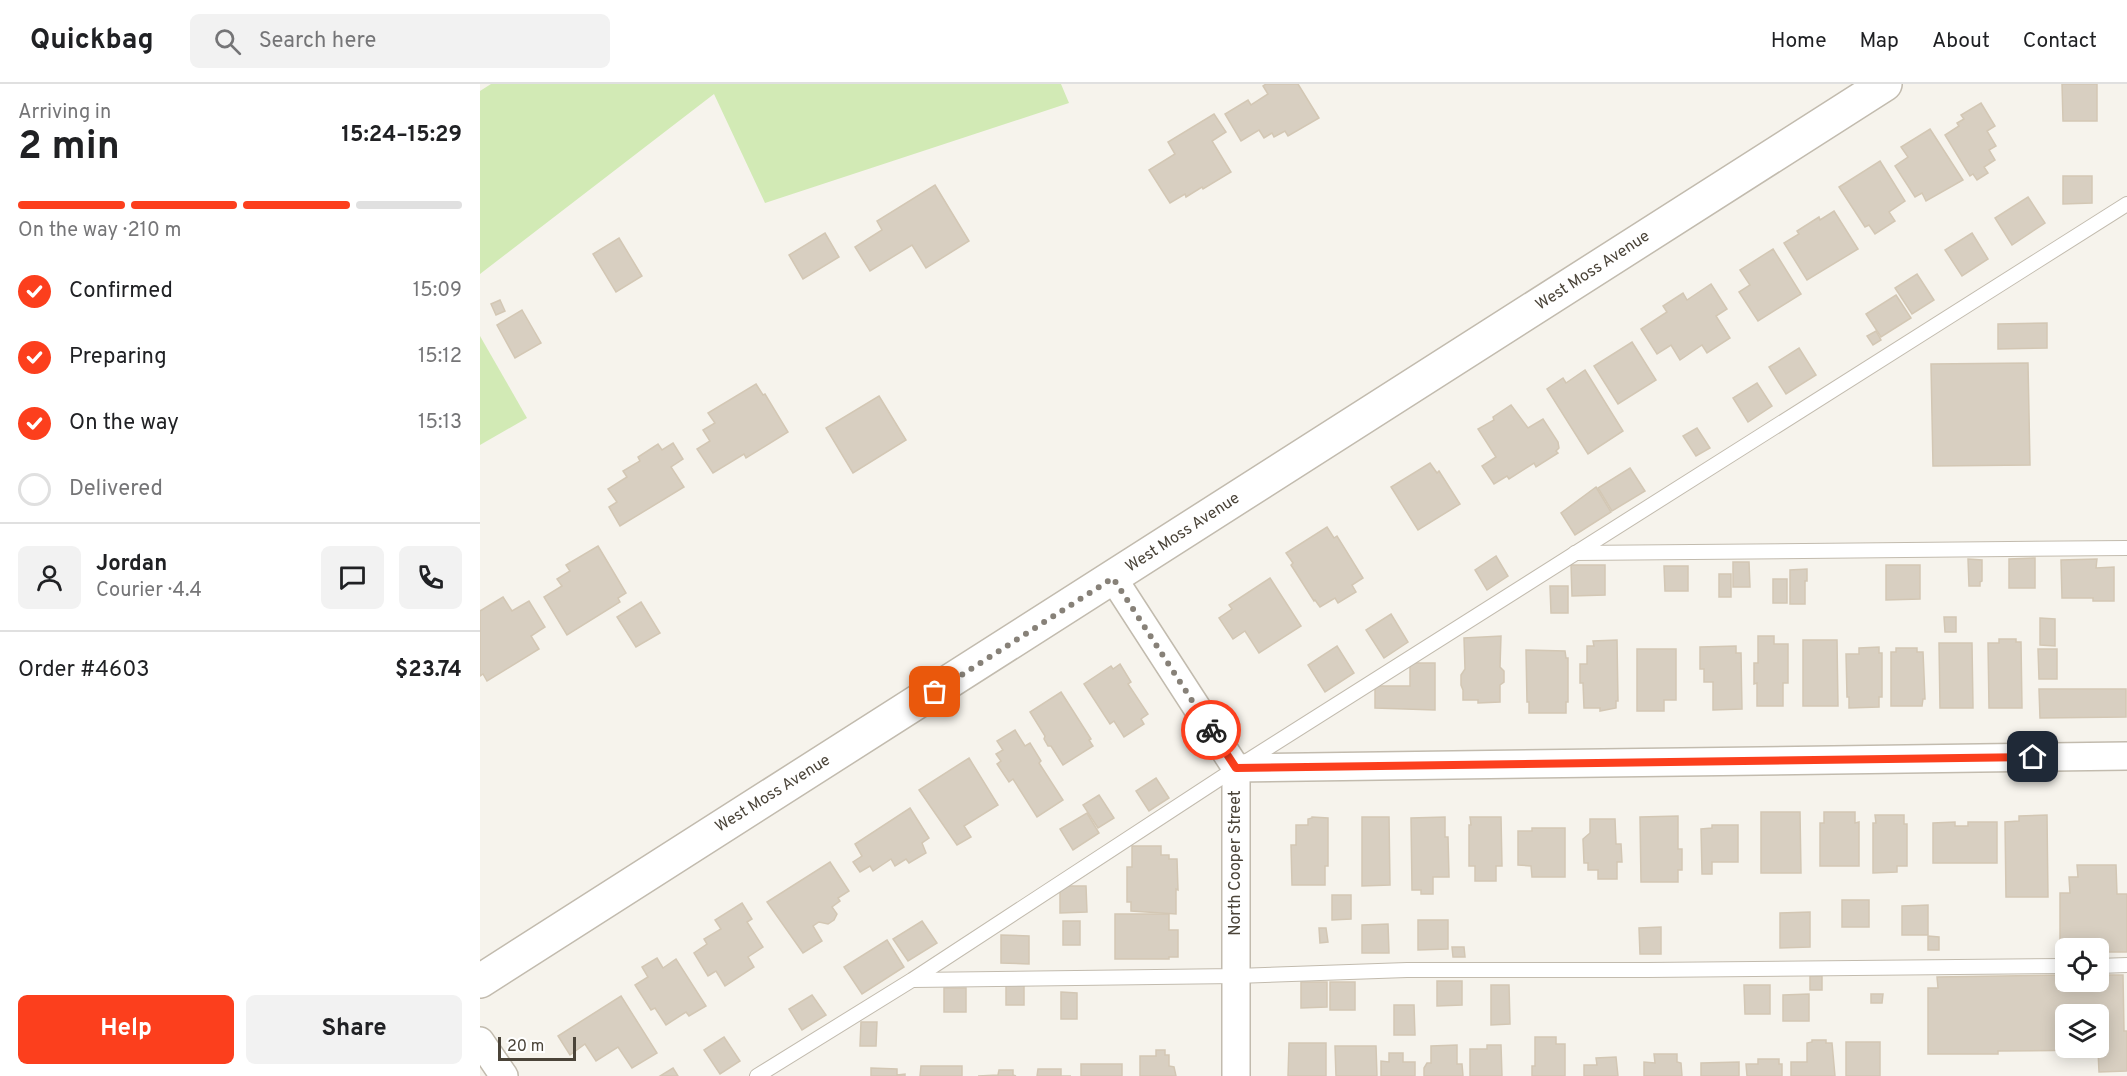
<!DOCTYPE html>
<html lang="en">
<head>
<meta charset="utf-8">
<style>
  body { margin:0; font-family:Overpass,sans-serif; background:#f2f2f2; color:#202124; height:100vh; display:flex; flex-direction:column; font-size:22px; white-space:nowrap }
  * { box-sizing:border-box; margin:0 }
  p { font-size:20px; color:#757577 }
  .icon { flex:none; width:33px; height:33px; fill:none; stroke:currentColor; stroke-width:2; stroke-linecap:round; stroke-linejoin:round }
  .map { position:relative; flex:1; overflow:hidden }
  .drawer { display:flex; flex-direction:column; background:#fff; width:480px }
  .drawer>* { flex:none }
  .tools { position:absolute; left:1575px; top:854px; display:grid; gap:12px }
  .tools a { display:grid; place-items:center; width:54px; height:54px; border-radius:9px; background:#fff; box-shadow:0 3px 15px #0003; font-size:30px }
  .scale { position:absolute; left:18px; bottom:15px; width:78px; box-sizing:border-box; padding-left:6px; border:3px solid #4b4439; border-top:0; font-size:16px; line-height:21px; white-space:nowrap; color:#4b4439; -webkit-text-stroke:4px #fff; paint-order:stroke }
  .pin { position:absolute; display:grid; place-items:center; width:51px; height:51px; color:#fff; margin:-26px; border-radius:12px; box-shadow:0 3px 9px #0006 }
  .courier { position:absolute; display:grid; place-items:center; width:60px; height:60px; margin:-30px; border:4px solid #fc3f1d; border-radius:50%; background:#fff; color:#222; box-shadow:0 2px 8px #0007 }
  .head em { font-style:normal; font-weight:700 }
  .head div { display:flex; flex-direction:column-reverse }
  .head { display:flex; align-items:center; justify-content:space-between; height:102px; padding:0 18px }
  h1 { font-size:39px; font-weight:700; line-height:45px }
  .bar { display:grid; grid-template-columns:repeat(4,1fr); gap:9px 6px; align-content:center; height:72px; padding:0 18px }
  .bar i { height:8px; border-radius:4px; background:#e0e0e0 }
  .bar .selected { background:#fc3f1d }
  .bar p { grid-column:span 4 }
  .line { display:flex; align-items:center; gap:15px; padding:0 18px; border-top:2px solid #e0e0e0 }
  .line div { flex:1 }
  .round { display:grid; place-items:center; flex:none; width:63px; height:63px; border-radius:9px; background:#f2f2f2 }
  ol { padding:0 18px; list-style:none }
  li { display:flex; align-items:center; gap:18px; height:66px }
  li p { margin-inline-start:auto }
  li .icon { padding:6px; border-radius:50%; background:#fc3f1d; color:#fff; stroke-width:4 }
  li:last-child { color:#757577 }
  li i { width:33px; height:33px; border:3px solid #e0e0e0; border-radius:50% }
  .button { display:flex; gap:12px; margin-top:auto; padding:12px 18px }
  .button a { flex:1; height:69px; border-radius:9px; background:#fc3f1d; color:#fff; font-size:24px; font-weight:700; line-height:69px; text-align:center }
  .button a+a { background:#f2f2f2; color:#202124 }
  header { display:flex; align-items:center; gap:36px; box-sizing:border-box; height:84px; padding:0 30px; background:#fff; border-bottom:2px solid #e0e0e0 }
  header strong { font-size:28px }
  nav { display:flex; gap:33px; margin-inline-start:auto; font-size:21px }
  .search { width:420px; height:54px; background:#f2f2f2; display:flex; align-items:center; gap:15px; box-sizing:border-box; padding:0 21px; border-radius:9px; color:#757577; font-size:22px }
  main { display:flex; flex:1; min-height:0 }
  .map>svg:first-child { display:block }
  .green { fill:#d2eab5 }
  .building { fill:#d8cfc1; stroke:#d3c7b4; stroke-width:1.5; fill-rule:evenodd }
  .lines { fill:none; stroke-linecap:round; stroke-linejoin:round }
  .service-casing { stroke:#c2bbae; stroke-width:16 }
  .minor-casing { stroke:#c2bbae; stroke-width:30 }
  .tertiary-casing { stroke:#c2bbae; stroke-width:36 }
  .service { stroke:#fff; stroke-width:14 }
  .minor { stroke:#fff; stroke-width:27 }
  .tertiary { stroke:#fff; stroke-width:33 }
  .done { stroke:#878178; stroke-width:6; stroke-dasharray:0 10.8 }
  .route { stroke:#fc3f1d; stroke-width:8 }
  .labels { text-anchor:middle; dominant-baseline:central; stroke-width:5; stroke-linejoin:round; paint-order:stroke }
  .street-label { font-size:16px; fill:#4b4439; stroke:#fff }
</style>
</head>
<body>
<header>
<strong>Quickbag</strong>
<div class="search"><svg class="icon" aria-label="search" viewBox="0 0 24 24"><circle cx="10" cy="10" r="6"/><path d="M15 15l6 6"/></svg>Search here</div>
<nav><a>Home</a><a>Map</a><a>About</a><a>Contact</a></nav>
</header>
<main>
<section class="drawer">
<div class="head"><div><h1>2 min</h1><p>Arriving in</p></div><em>15:24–15:29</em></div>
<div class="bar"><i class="selected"></i><i class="selected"></i><i class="selected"></i><i></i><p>On the way · 210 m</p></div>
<ol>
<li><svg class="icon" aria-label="check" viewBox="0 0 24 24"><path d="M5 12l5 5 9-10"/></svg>Confirmed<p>15:09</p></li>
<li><svg class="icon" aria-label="check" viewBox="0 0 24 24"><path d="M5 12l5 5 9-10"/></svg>Preparing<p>15:12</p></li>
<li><svg class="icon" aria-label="check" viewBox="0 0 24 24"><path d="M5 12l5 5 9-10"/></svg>On the way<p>15:13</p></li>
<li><i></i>Delivered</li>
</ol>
<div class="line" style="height:108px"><a class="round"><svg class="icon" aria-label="person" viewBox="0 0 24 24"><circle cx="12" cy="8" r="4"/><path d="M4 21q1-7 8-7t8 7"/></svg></a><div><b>Jordan</b><p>Courier · 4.4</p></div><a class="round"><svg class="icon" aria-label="chat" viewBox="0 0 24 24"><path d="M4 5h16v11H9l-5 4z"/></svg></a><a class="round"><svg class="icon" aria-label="phone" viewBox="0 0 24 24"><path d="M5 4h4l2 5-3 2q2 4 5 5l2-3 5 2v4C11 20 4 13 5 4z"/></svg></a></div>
<div class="line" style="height:78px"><div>Order #4603</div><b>$23.74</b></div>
<div class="button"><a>Help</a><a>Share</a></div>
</section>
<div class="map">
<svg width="1647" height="992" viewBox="0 0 1647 992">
  <rect width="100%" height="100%" fill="#f6f3ec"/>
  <g class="green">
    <polygon points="11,0 581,0 589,19 285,119 234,10 0,190 0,7"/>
    <polygon points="0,252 47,334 0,361"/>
  </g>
  <g class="building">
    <polygon points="786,0 818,0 839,34 808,52 805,47 794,53 792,49 784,54 779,46 761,57 745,30 768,16 771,21 788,10 783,2"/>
    <polygon points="1582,0 1617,0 1617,37 1583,37"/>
    <polygon points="1501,19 1515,42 1507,47 1516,62 1509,66 1515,76 1504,83 1508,89 1497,96 1493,90 1490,92 1465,51 1479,42 1477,39 1484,35 1481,31"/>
    <polygon points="734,30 746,48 732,57 751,88 723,105 722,103 706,113 705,110 690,119 669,86 695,70 688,58"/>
    <polygon points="1450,45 1483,96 1446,117 1442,109 1435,113 1415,82 1428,73 1421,63"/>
    <polygon points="1400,77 1425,117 1409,128 1415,137 1395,150 1389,141 1385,143 1359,103"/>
    <polygon points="1583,92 1612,92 1612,119 1583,120"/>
    <polygon points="455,101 489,157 446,184 432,161 390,187 375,163 402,146 397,137"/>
    <polygon points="1548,113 1565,139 1532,161 1515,134"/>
    <polygon points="1354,127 1378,165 1327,196 1304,159 1319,150 1317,147 1339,133 1340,136"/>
    <polygon points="345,149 359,173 323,195 309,171"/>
    <polygon points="1492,149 1508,175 1482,192 1465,166"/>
    <polygon points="139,154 162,192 136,208 113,170"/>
    <polygon points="1293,165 1321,210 1278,237 1259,208 1270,201 1260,186"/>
    <polygon points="1437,190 1454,216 1432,230 1415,204"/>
    <polygon points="1231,200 1247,225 1236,232 1250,254 1227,269 1222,261 1200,276 1191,261 1177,270 1161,245 1187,228 1183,222 1203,209 1207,216"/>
    <polygon points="1416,211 1431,234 1401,253 1386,230"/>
    <polygon points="20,216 25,227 16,231 11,220"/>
    <polygon points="42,226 61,259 35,274 17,241"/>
    <polygon points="1567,239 1567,264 1518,265 1518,240"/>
    <polygon points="1396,247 1401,256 1393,261 1387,252"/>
    <polygon points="1152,258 1176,296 1138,320 1114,282"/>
    <polygon points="1319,264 1336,291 1306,310 1289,283"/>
    <polygon points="1548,279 1550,381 1453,382 1451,280"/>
    <polygon points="1105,286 1143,347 1108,370 1067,305 1083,294 1086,299"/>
    <polygon points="1277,299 1292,322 1268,338 1253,314"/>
    <polygon points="276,300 283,311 285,310 308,348 266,374 264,370 233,389 217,365 230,357 223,346 235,339 228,329"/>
    <polygon points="399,312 426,356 373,389 346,344"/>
    <polygon points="1031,321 1048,344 1063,335 1078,358 1079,364 1076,367 1078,369 1056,383 1054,379 1029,395 1027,392 1014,400 1002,382 1016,373 998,345 1014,336 1013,333"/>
    <polygon points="1217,344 1230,364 1216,372 1203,352"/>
    <polygon points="193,359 203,375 191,383 204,403 140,442 129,423 137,418 128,405 147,393 143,387 160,377 158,373 178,360 182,366"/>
    <polygon points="950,379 957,389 959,387 980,420 938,446 911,403"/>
    <polygon points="1150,384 1165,407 1132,427 1118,404"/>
    <polygon points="1116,403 1131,428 1095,451 1081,429"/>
    <polygon points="847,443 854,454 857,452 883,494 872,501 876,508 858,519 855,514 840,523 835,516 834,517 811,481 813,479 806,469"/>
    <polygon points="118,462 146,509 138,514 140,518 87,551 64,513 82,502 77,495 90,487 86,481"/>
    <polygon points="1016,472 1028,492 1007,506 995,486"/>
    <polygon points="1555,474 1555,504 1529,504 1529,475"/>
    <polygon points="1488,475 1502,476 1502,497 1500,498 1500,502 1489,502"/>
    <polygon points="1617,475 1616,484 1634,483 1634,517 1613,517 1613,514 1582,514 1581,476"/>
    <polygon points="1253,478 1269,478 1270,503 1253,503"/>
    <polygon points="1091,481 1125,481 1125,511 1092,512"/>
    <polygon points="1406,481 1440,481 1440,515 1406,516"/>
    <polygon points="1184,482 1208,482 1208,507 1185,507"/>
    <polygon points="1327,485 1327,497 1325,497 1325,520 1310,520 1310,486"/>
    <rect x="1239" y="490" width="12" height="23"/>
    <polygon points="790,494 821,542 779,569 765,547 753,555 739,534 752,525 749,521"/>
    <rect x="1293" y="495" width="14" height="24"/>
    <polygon points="1070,502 1088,502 1088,529 1071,529"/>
    <polygon points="23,513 32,527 49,517 65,543 51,552 59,565 7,597 3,590 0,592 0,527"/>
    <polygon points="161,518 180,549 156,563 137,533"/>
    <polygon points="911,530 928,558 904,574 886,546"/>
    <polygon points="1464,533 1476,533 1476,548 1465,548"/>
    <polygon points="1560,534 1575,535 1575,562 1560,561"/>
    <polygon points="1021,552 1020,583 1024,587 1024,598 1020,601 1020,618 998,619 998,616 983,616 983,606 981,601 981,591 985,585 984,554"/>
    <polygon points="1278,552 1294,552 1294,560 1308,560 1308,599 1303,599 1303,622 1277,622 1277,599 1274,600 1274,579 1278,579"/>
    <polygon points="1519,555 1536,555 1536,558 1541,558 1542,624 1509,624 1508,559 1519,559"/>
    <polygon points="1137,556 1138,617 1136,617 1136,624 1120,627 1120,624 1104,624 1103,599 1100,599 1100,580 1107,580 1107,562 1114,562 1113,557"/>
    <polygon points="1323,556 1357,556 1358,622 1323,622"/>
    <polygon points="1459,559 1492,559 1493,624 1460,624"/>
    <polygon points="857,562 874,589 845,608 828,581"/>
    <polygon points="1256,562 1256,569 1261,569 1262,625 1233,626 1233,598 1224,598 1224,585 1220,585 1220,563"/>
    <polygon points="1399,563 1399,569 1402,569 1402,613 1399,613 1399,623 1369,624 1369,613 1367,613 1366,570 1379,570 1379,564"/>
    <polygon points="1416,564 1437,564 1437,568 1443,568 1445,615 1443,615 1442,622 1411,622 1411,568 1416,568"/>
    <polygon points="1157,565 1196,565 1196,616 1184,616 1184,627 1157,627"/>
    <polygon points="1558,565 1577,565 1577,595 1559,595"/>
    <polygon points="1046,566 1085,567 1086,574 1088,574 1088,618 1086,618 1086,629 1049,629 1049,618 1047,618"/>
    <polygon points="930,579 955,579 955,626 895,624 895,602 930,602"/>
    <polygon points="640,580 651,598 648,600 668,630 661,635 664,640 644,653 634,637 630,640 604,600 631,582 633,585"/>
    <polygon points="1559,605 1646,605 1646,633 1560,634"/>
    <polygon points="581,608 611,655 609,656 613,662 583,681 571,662 568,662 564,655 565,652 550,628"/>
    <polygon points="535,646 545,662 550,659 561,677 559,679 583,716 557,733 533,695 529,698 517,680 521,677 516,670 523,666 517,657"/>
    <polygon points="489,674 518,721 484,742 491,753 477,761 439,706"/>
    <polygon points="676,694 689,714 669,727 656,707"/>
    <polygon points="619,711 634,734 618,744 603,721"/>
    <polygon points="430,724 449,754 442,759 446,769 429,779 426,775 415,782 411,775 393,787 390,782 380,788 373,778 382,772 375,760"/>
    <polygon points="1281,728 1320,728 1321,789 1281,789"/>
    <polygon points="1344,728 1375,728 1375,739 1379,738 1379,782 1340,782 1340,739 1344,739"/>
    <polygon points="607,729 619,749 593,766 580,745"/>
    <polygon points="1395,731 1424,731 1424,740 1427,740 1427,782 1417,782 1417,788 1393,789 1393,739 1396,739"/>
    <polygon points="1567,731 1568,813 1526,813 1525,738 1539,737 1539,732"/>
    <polygon points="1198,732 1198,765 1202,765 1202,786 1198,786 1198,798 1161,798 1160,733"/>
    <polygon points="832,733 848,734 848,782 845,782 845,801 812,801 811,761 816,761 816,741 828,741 828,735 832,734"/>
    <polygon points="882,733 909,733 910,801 882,802"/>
    <polygon points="965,733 965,753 968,753 969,793 953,793 953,810 941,810 941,806 932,806 931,734"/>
    <polygon points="990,733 1021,733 1022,782 1016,782 1016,797 995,797 995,782 989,782 989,741 991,741"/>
    <polygon points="1110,735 1135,735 1136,760 1141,760 1142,778 1137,778 1137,795 1118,795 1118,786 1108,786 1108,779 1104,779 1103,755 1110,749"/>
    <polygon points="1475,738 1475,742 1488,742 1488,738 1517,738 1517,779 1453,779 1453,739"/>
    <polygon points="1232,741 1258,741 1258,778 1232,778 1232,790 1222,790 1221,745 1232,744"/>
    <polygon points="1052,744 1085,744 1085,793 1052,793 1051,782 1038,781 1038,747 1052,747"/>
    <polygon points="652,762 681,762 681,771 689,771 689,775 697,775 698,806 696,805 696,830 651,827 651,818 647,818 647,783 652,783"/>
    <polygon points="350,778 369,807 358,814 360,817 352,823 357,830 354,836 348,840 339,838 333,842 342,857 323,869 287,818"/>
    <polygon points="1597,781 1636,781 1637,810 1647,810 1647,868 1618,868 1618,864 1586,864 1586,869 1580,869 1580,809 1590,809 1589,793 1598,793"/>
    <polygon points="580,802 606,802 607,828 580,829"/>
    <polygon points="852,811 871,811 871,835 852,836"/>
    <rect x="1362" y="816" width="27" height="27"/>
    <polygon points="262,819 272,835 267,838 283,863 268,873 274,883 245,902 236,887 228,892 214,869 227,860 224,855 241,845 235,836"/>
    <polygon points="1448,821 1448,851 1422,851 1422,822"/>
    <polygon points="1330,828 1330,863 1300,864 1300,829"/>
    <polygon points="635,830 689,830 689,846 698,846 698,873 689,873 689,875 635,875"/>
    <polygon points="938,836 968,836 968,865 938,866"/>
    <polygon points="442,837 457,859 428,877 413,855"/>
    <rect x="583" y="837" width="17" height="24"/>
    <polygon points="908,840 909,869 882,869 882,841"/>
    <polygon points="1181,843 1181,870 1160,870 1159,844"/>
    <polygon points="839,844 846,844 848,858 840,859"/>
    <polygon points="521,851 549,852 549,880 521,879"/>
    <polygon points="1448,852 1459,853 1459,866 1448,866"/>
    <polygon points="407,856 424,883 382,910 364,883"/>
    <polygon points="972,863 984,863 985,873 973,873"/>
    <polygon points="177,874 183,884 196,875 226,922 209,932 206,928 186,941 175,924 171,926 155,901 168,893 162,883"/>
    <path d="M 1586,891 L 1586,897 L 1618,897 L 1618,891 L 1643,891 L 1644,947 L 1647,947 L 1647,987 L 1619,988 L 1618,966 L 1518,967 L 1518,970 L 1448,970 L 1448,904 L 1458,904 L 1457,893 ZM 1586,930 L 1618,930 L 1618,963 L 1586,963 Z"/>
    <rect x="1330" y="892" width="12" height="14"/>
    <polygon points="957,897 982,897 982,921 957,922"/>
    <polygon points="526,898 544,899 544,921 526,921"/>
    <polygon points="821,898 847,898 847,923 821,924"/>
    <rect x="850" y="898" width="25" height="28"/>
    <polygon points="1011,901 1029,901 1030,940 1011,941"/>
    <polygon points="1264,901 1290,901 1290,930 1265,930"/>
    <rect x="464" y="904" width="22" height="24"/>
    <polygon points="581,908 597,909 597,935 581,935"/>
    <polygon points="1329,910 1329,937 1303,937 1303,911"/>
    <polygon points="1391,910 1403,910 1402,919 1391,919"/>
    <polygon points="332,911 346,931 322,946 309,925"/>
    <polygon points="141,912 177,969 152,984 138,963 116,977 105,960 90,971 78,952"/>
    <polygon points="914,921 934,921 935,951 914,951"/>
    <polygon points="381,938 397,938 396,962 380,962"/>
    <polygon points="244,953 260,977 240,990 224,966"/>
    <polygon points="1055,953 1076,953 1076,960 1085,960 1085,992 1052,992 1052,982 1055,982"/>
    <polygon points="1332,956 1346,956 1346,959 1352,959 1355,992 1311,992 1311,978 1327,978 1327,959 1332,958"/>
    <rect x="1366" y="958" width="34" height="34"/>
    <polygon points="809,959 846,959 846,992 808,992"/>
    <polygon points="977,961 977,980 982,980 983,992 944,992 944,984 947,979 951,979 951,962"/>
    <polygon points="1007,961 1021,961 1022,992 990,992 990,965 1007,965"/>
    <polygon points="855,962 896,962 897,992 856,992"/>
    <polygon points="676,966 685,966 685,971 689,971 689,982 694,983 696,992 660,992 660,972 676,972"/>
    <polygon points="909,969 923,969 923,978 935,978 935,992 901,992 901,977 909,978"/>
    <polygon points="1174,970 1197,970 1197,978 1201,979 1202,992 1164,992 1164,978 1175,979"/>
    <polygon points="1136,973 1138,992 1104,992 1104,981 1117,981 1116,974"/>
    <polygon points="1278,975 1299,975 1299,980 1302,980 1302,992 1267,992 1266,980 1278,980"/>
    <polygon points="1259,978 1259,992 1221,992 1221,979"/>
    <rect x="601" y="980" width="41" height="12"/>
    <polygon points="441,982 482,982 482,992 440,992"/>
    <polygon points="193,984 198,992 180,992"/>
    <polygon points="391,984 417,985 417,991 425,990 425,992 391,992"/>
    <polygon points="558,985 581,985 581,992 591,992 557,992"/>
    <polygon points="519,986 533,986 533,991 536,992 498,992 518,991"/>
  </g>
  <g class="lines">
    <defs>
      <g id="service">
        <polyline points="1095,469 1647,464"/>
        <polyline points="1618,882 1647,881"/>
        <polyline points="433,896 756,892 927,886 1168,886 1586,882"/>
        <polyline points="277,992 432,896 756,684 1647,120"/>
      </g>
      <g id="minor">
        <polyline points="633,494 756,684 756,992"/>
        <polyline points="756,684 1647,672"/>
        <polyline points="0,957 24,992"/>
      </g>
      <polyline id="tertiary" points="0,897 1405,0"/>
    </defs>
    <use href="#service" class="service-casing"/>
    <use href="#minor" class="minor-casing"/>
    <use href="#tertiary" class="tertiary-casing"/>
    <use href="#service" class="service"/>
    <use href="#minor" class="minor"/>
    <use href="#tertiary" class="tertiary"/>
  </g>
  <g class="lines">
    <polyline class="done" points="455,608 633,494 731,646"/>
    <polyline class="route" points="731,646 756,684 1553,673"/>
  </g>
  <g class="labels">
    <g class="street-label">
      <text transform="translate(1113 187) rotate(-33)">West Moss Avenue</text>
      <text transform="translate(703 449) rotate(-33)">West Moss Avenue</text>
      <text transform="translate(293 710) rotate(-32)">West Moss Avenue</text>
      <text transform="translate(756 779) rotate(-90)">North Cooper Street</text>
    </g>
  </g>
</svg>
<div class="tools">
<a><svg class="icon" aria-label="locate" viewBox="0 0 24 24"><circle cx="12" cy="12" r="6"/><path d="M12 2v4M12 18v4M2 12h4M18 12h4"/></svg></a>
<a><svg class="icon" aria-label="layers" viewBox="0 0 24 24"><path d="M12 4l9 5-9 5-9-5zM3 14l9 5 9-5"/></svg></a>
</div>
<div class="scale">20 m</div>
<div class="pin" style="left:455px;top:608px;background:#ea580c"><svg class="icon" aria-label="bag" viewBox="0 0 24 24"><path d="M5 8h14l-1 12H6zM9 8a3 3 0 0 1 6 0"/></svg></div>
<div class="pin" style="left:1553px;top:673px;background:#1f2937"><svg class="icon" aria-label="home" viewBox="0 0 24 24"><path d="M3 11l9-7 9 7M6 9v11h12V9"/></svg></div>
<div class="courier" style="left:731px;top:646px"><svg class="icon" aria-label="bike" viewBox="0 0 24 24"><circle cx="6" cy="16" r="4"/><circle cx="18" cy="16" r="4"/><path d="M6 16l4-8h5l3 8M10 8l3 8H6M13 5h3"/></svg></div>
</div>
</main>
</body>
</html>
